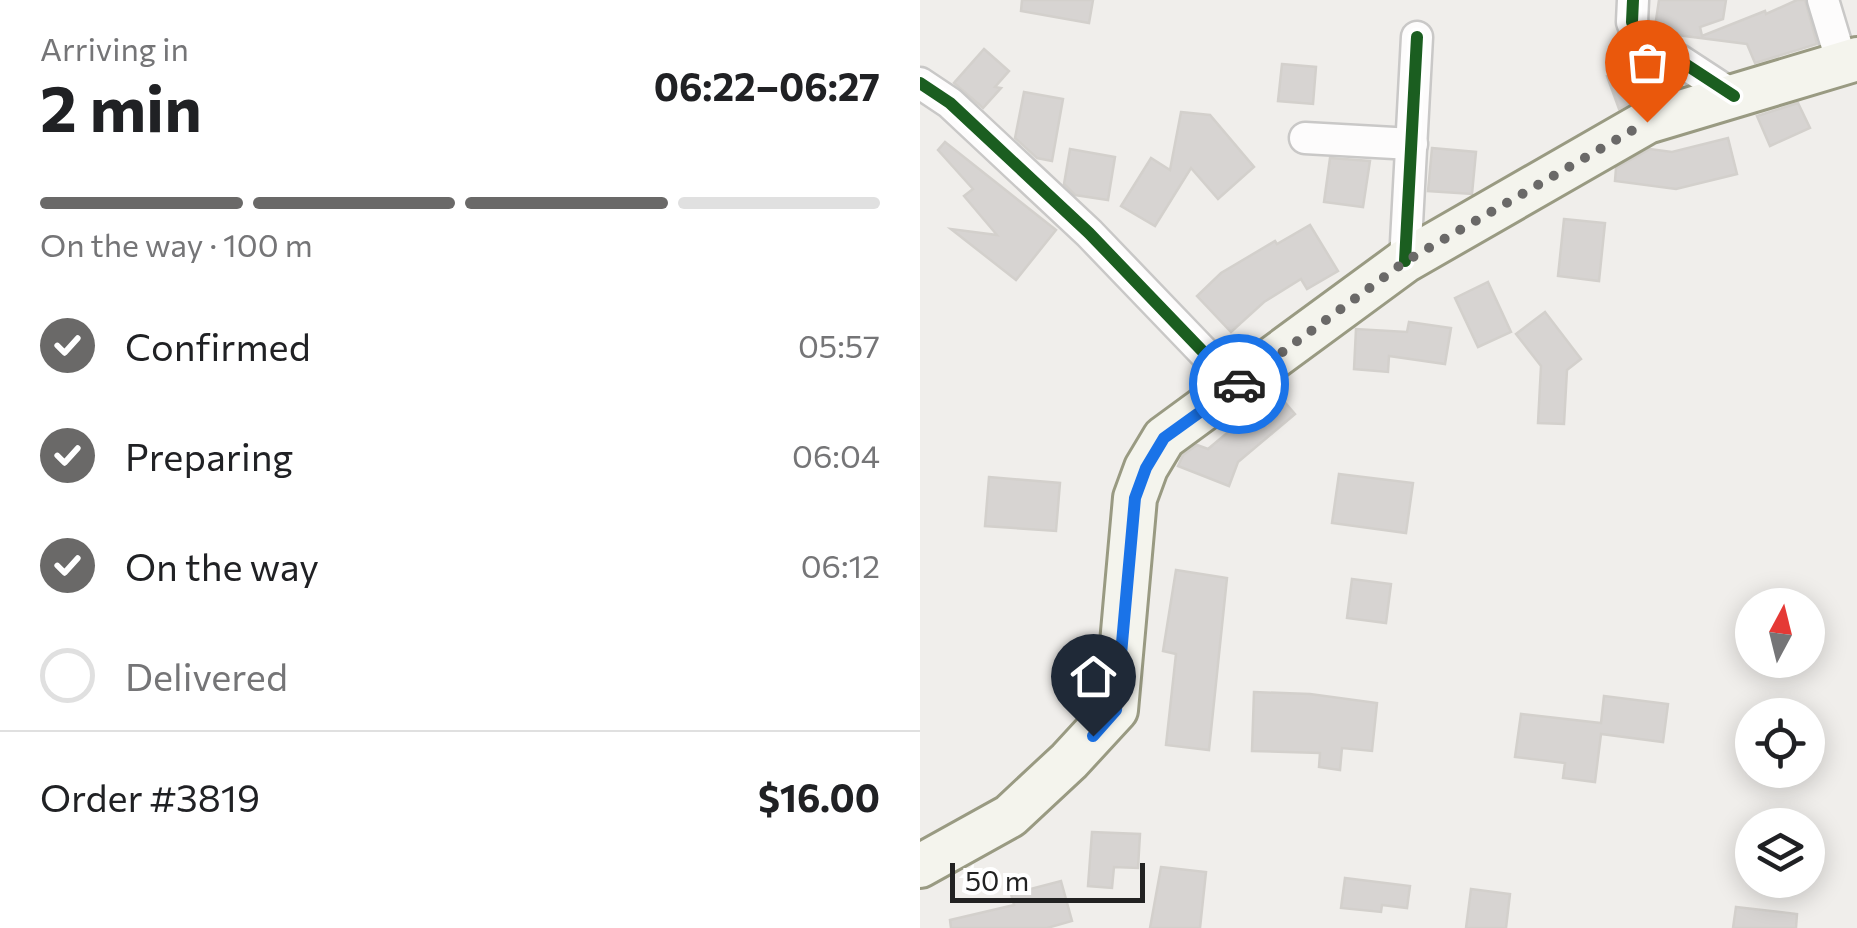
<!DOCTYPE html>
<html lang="en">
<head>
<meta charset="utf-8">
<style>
  body { margin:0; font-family:Commissioner,sans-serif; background:#f2f2f2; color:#202124; height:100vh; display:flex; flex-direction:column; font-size:38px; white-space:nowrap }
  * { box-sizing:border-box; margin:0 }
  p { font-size:32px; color:#757577 }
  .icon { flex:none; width:55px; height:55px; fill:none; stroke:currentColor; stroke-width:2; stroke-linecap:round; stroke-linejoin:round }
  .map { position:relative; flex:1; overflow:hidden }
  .sheet { display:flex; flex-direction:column; background:#fff; width:920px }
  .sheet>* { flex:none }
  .needle { width:65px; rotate:7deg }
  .controls { position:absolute; left:815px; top:588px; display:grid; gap:20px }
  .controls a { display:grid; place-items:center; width:90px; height:90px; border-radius:50%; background:#fff; box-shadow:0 5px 25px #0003; font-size:50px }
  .scale { position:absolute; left:30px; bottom:25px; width:195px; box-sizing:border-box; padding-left:10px; border:5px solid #222; border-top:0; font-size:28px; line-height:35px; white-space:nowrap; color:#222; -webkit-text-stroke:8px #fff; paint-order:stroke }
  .pin { position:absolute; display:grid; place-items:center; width:85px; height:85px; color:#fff; margin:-102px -42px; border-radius:50% 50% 50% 0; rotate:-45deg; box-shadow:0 0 10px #0007 }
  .pin .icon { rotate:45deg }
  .courier { position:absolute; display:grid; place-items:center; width:100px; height:100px; margin:-50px; border:8px solid #1a73e8; border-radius:50%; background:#fff; color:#222; box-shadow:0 2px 12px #0007 }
  .headline em { font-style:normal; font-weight:700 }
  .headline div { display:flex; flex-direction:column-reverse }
  .headline { display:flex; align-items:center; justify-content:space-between; height:170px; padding:0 40px }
  h1 { font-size:65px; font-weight:700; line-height:75px }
  .bar { display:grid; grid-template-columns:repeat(4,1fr); gap:15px 10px; align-content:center; height:120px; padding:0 40px }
  .bar i { height:12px; border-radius:8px; background:#e0e0e0 }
  .bar .on { background:#6a6968 }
  .bar p { grid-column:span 4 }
  .line { display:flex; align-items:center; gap:25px; padding:0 40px; border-top:2px solid #e0e0e0 }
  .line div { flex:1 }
  ol { padding:0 40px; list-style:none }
  li { display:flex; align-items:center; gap:30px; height:110px }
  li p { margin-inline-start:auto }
  li .icon { padding:10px; border-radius:50%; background:#6a6968; color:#fff; stroke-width:4 }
  li:last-child { color:#757577 }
  li i { width:55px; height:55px; border:5px solid #e0e0e0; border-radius:50% }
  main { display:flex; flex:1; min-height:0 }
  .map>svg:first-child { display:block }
  .building { fill:#d7d4d2; stroke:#d3d0cc; stroke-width:2.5 }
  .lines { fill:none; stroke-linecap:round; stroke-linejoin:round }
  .street-casing { stroke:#c9c8c7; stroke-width:35 }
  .secondary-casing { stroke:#999a82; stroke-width:48 }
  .street { stroke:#fdfcfc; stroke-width:30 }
  .secondary { stroke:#f4f4ed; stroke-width:42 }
  .cycleway-casing { stroke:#fff; stroke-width:19 }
  .cycleway { stroke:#1b5e20; stroke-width:12 }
  .done { stroke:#6a6968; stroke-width:10; stroke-dasharray:0 18 }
  .route { stroke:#1a73e8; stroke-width:12 }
</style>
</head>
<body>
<main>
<section class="sheet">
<div class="headline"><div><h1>2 min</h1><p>Arriving in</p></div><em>06:22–06:27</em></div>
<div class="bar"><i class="on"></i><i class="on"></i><i class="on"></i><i></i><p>On the way · 100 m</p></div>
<ol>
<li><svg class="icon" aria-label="check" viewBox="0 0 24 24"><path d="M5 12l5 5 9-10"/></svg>Confirmed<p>05:57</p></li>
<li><svg class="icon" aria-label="check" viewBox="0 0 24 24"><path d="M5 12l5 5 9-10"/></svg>Preparing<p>06:04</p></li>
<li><svg class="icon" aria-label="check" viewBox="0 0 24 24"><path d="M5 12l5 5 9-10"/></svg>On the way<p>06:12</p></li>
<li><i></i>Delivered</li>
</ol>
<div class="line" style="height:130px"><div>Order #3819</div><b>$16.00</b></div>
</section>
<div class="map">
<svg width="937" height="928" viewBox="0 0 937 928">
  <rect width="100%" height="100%" fill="#f0eeeb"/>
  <g class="building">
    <polygon points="102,0 173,0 169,23 101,11"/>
    <polygon points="739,0 806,0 803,19 780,27 782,36 845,11 846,14 877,0 885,0 897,44 835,63 827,44 749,34 735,27"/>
    <polygon points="64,49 89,71 75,87 81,88 63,108 34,83"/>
    <polygon points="722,63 741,72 748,90 719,98 699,109 687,76"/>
    <polygon points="362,64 396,67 393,104 358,101"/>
    <polygon points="104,92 143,99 132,161 117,158 95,138"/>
    <polygon points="878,103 890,128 850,146 837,116"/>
    <polygon points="261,112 290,115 334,167 298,199 271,168 235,226 201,206 231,158 250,170"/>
    <polygon points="808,138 817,174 756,189 695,181 696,168 730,149 752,152"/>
    <polygon points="25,142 136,230 96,280 31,229 77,235 44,196 53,189 18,150"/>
    <polygon points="512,148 556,152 552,194 508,191"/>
    <polygon points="150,149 195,157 188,200 155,195 144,184"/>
    <polygon points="410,158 450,161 443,207 404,202"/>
    <polygon points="644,219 685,223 679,281 638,276"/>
    <polygon points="390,225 418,271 387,289 381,279 344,302 311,332 277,296 301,273 355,241 357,244"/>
    <polygon points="568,282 591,332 558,347 535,298"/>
    <polygon points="625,312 661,359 647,370 644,424 618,423 621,366 596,334"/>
    <polygon points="489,322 531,328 525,364 469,356 468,372 434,369 436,329 487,332"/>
    <polygon points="356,392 375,414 318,462 309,486 258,466 263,455 277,445 288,449"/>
    <polygon points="419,474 493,483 486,533 412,523"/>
    <polygon points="69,477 140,483 136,531 65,526"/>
    <polygon points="256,570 307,578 289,750 246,745 256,654 243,651"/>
    <polygon points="432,579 471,584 466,623 427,618"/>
    <polygon points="334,692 390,694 457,703 452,751 422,748 420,770 399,767 400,753 332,751"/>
    <polygon points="684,696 748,704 743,742 681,734 675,782 643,778 645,763 595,757 601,714 681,723"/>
    <polygon points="172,832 220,834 218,868 194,867 192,888 168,886"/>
    <polygon points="241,867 286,872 280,928 230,928"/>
    <polygon points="425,878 490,886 487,908 462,905 461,912 421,908"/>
    <polygon points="141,881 152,921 127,928 31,928 30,920 94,905 91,894"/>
    <polygon points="551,889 590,894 586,928 546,928"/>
    <polygon points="816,907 877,914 876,928 813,928"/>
  </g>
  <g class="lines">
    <defs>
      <g id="street">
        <polyline points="713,0 712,22 719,40 759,60 814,96"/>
        <polyline points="903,0 922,63"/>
        <polyline points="0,83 30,103 169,233 316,386"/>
        <polyline points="385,138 492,144"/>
        <polyline points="485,261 497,37"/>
      </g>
      <polyline id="secondary" points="0,866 90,816 149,761 196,710 215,498 226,468 244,438 485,261 727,122 937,59"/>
    </defs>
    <use href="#street" class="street-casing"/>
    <use href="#secondary" class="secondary-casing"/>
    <use href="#street" class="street"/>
    <use href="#secondary" class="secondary"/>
    <defs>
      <g id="cycleway">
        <polyline points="713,0 712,22 719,40 759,60 814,96"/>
        <polyline points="0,83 30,103 169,233 316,386"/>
        <polyline points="485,261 497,37"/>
      </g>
    </defs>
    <use href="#cycleway" class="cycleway-casing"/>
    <use href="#cycleway" class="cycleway"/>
  </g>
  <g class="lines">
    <polyline class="done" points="319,384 486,261 727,122"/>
    <polyline class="route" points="173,736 196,710 215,498 226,468 244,438 319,384"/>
  </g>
</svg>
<div class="controls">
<a><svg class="needle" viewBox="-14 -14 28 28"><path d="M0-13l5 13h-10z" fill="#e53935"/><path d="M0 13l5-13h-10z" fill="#757577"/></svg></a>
<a><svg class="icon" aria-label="locate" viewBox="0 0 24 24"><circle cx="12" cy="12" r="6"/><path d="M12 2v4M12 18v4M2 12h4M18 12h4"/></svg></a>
<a><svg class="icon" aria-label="layers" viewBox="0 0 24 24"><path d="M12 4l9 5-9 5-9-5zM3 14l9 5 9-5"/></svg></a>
</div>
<div class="scale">50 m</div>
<div class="pin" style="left:727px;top:122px;background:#ea580c"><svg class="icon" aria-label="bag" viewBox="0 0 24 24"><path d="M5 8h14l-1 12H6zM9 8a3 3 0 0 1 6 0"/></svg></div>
<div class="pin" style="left:173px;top:736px;background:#1f2937"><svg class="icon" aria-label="home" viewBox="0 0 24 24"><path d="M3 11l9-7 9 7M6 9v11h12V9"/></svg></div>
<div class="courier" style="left:319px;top:384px"><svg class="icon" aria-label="car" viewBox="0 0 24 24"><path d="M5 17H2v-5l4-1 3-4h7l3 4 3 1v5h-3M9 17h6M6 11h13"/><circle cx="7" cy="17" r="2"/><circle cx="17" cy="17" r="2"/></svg></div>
</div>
</main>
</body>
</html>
